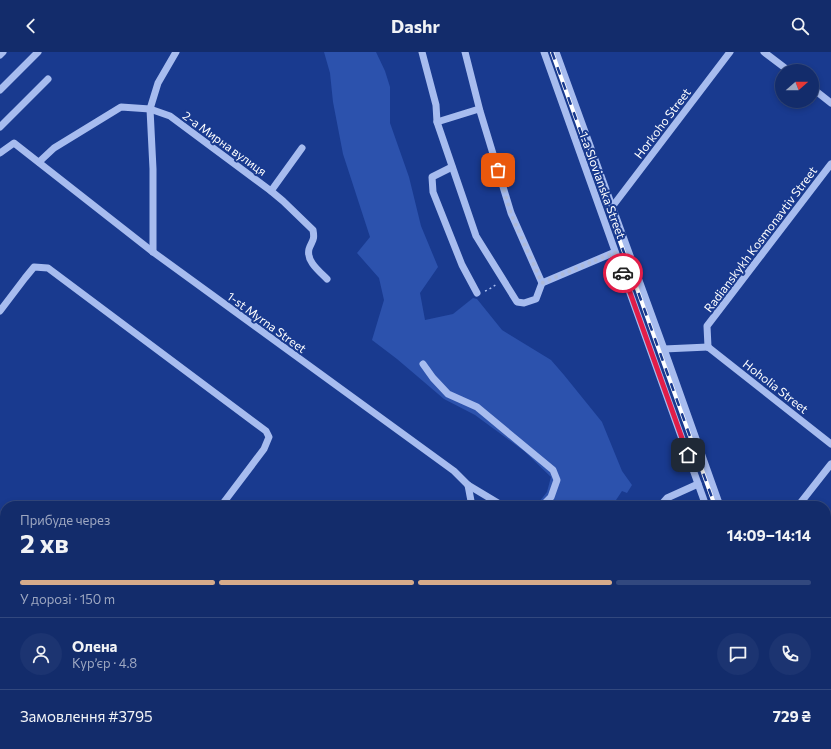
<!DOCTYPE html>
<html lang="uk">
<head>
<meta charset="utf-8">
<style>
  body { margin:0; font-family:Commissioner,sans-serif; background:#1c3471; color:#f1f3f6; height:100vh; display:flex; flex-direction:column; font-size:15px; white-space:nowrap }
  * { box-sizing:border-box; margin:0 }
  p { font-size:13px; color:#9da7c1 }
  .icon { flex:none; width:22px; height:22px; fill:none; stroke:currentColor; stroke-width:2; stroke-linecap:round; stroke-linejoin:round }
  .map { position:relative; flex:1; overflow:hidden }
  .details { position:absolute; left:0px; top:449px; width:831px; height:248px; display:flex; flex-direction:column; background:#132c6b; border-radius:16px 16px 0 0; box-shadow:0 2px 6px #0003,0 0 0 1px #32487e }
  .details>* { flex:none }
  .needle { width:26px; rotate:70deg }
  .tools { position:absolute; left:775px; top:12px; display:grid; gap:8px }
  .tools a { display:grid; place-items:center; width:44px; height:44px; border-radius:50%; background:#132c6b; box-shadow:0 2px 6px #0003,0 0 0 1px #32487e; font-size:20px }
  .pin { position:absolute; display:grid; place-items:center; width:34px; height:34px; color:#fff; margin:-17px; border-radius:8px; box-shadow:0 2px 6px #0006 }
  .courier { position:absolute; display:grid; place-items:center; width:40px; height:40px; margin:-20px; border:3px solid #e11d48; border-radius:50%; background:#fff; color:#222; box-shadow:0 1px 5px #0007 }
  .summary em { font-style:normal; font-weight:700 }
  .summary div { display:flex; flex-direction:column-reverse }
  .summary { display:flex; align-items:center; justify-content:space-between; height:68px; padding:0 20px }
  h1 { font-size:26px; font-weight:700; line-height:30px }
  .bar { display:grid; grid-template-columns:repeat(4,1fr); gap:6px 4px; align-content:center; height:48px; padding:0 20px }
  .bar i { height:5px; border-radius:3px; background:#32487e }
  .bar .selected { background:#d6ab8b }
  .bar p { grid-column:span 4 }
  .line { display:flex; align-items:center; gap:10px; padding:0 20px; border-top:1px solid #32487e }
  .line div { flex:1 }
  .round { display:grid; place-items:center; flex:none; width:42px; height:42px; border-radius:21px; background:#1c3471 }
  header { display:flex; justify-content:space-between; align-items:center; height:52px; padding:0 20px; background:#132c6b; font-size:18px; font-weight:700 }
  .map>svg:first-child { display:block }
  .green { fill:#2c52ad }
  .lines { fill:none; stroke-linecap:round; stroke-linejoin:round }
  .path { stroke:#a7bcef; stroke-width:1.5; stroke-dasharray:2 3; stroke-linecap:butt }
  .minor { stroke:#a7bcef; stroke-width:7 }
  .rail-casing { stroke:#fff; stroke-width:4 }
  .rail { stroke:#193a8f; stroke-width:2.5; stroke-dasharray:8; stroke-linecap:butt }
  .done { stroke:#aebad8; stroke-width:4; stroke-dasharray:0 7.2 }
  .route { stroke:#e11d48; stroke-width:5 }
  .labels { text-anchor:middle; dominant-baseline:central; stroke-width:4; stroke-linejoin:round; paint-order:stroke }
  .street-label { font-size:12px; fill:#fff; stroke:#193a8f }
</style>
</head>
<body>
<header><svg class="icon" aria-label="back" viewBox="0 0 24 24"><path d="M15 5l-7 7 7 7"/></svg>Dashr<svg class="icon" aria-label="search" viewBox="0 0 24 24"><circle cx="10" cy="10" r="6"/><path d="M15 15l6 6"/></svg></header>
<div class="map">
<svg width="831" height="697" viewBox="0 0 831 697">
  <rect width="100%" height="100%" fill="#193a8f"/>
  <polygon class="green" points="324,0 376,0 385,19 390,35 390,71 409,125 421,174 438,215 420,241 425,268 453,262 473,246 477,247 502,278 551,308 564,323 602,370 622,419 632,433 627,441 622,439 612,454 536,454 547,440 551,425 524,399 475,363 444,347 397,307 372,288 384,248 379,226 357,201 370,185 343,102 333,50 330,21"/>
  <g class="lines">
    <g class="path">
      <polyline points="485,239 488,238 497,232"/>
      <polyline points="802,692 804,697"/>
    </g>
    <g class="minor">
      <polyline points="422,0 436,53 437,70 476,184 517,250 524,251 536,247 542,231 615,200"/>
      <polyline points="465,0 480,59 511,161 542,231"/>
      <polyline points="544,0 706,454"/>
      <polyline points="556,0 664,297 708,295"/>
      <polyline points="764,0 789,19"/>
      <polyline points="0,3 3,0"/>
      <polyline points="812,36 831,51"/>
      <polyline points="0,38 38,0"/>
      <polyline points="437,70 479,57"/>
      <polyline points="0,75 48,27"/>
      <polyline points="0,101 14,91 153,200 454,419 468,433 503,454"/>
      <path d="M 39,110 L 54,96 L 121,55 L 150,57 L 170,64 L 271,139 L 283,149 L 313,178 C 315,189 312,188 309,197 C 306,209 319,219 327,227"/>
      <polyline points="452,115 432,125 433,140 462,213 477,241"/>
      <polyline points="271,139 302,96"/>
      <polyline points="612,155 730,0"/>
      <polyline points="153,200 153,117 150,57 158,31 176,0"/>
      <polyline points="0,259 25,226 34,215 48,216 266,379 269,385 264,397 221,454"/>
      <polyline points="708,295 707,274 831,112"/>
      <polyline points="708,295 831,392"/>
      <polyline points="664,297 720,454"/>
      <polyline points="423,312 433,326 448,342 477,355 553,418 557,428 551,445 542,454"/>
      <polyline points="468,433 471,449 471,454"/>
      <polyline points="660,454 667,446 698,432"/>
      <polyline points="798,454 831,412"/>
      <polyline points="826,657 831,661"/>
      <polyline points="425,692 426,697"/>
      <polyline points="42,697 45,692"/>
      <polyline points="257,697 261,692"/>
      <polyline points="314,697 314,692"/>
      <polyline points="457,697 457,692"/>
      <polyline points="500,697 500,692"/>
      <polyline points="561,697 561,692"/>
      <polyline points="621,697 625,692"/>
      <polyline points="787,697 790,692"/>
    </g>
    <defs>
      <g id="rail">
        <polyline points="552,0 715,454"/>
        <polyline points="801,692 803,697"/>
      </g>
    </defs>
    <use href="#rail" class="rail-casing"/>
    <use href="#rail" class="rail"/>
  </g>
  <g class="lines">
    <polyline class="done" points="498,118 511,162 542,231 615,200 623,221"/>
    <polyline class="route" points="623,221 688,403"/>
  </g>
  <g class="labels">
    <g class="street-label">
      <text transform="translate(662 71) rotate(-53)">Horkoho Street</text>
      <text transform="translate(225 91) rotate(36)">2-а Мирна вулиця</text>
      <text transform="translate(603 133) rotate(70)">1-a Slovianska Street</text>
      <text transform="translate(760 187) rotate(-53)">Radianskykh Kosmonavtiv Street</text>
      <text transform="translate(267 270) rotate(36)">1-st Myrna Street</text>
      <text transform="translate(776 334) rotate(38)">Hoholia Street</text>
    </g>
  </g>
</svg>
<div class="tools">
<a><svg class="needle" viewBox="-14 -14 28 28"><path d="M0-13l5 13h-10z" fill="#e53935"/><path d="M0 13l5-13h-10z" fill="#9da7c1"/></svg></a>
</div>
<div class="pin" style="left:498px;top:118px;background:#ea580c"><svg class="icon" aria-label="bag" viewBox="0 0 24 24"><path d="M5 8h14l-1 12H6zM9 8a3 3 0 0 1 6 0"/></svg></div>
<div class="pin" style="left:688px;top:403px;background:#1f2937"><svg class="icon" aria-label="home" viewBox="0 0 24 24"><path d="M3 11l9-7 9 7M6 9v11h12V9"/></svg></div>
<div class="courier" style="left:623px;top:221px"><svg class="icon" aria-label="car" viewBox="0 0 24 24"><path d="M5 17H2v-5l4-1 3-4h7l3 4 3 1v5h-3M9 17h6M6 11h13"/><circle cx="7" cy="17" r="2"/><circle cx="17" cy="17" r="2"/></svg></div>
<section class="details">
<div class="summary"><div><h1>2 хв</h1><p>Прибуде через</p></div><em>14:09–14:14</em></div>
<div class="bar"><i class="selected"></i><i class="selected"></i><i class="selected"></i><i></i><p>У дорозі · 150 m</p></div>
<div class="line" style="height:72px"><a class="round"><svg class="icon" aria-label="person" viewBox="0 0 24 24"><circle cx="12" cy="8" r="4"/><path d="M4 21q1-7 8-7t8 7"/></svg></a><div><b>Олена</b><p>Кур’єр · 4.8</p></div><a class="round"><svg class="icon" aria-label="chat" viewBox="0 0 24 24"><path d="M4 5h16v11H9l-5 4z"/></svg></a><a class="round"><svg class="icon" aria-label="phone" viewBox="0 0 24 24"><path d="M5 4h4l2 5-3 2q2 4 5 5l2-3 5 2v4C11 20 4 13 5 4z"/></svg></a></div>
<div class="line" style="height:52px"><div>Замовлення #3795</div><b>729 ₴</b></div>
</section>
</div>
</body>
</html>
